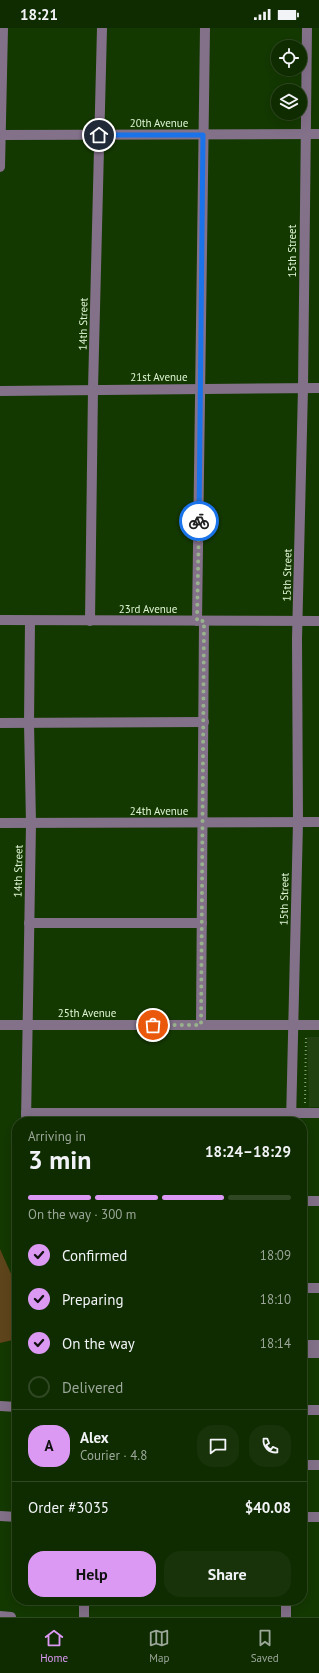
<!DOCTYPE html>
<html lang="en">
<head>
<meta charset="utf-8">
<style>
  body { margin:0; font-family:"PT Sans",sans-serif; background:#18330a; color:#f1f3f6; height:100vh; display:flex; flex-direction:column; font-size:15px; white-space:nowrap }
  * { box-sizing:border-box; margin:0 }
  p { font-size:13px; color:#9ba799 }
  .icon { flex:none; width:22px; height:22px; fill:none; stroke:currentColor; stroke-width:2; stroke-linecap:round; stroke-linejoin:round }
  .map { position:relative; flex:1; overflow:hidden }
  .drawer { position:absolute; left:12px; top:1089px; width:295px; height:488px; display:flex; flex-direction:column; background:#0f2b00; border-radius:16px; box-shadow:0 4px 16px #0002,0 0 0 1px #2f4722 }
  .drawer>* { flex:none }
  .controls { position:absolute; left:271px; top:12px; display:grid; gap:8px }
  .controls a { display:grid; place-items:center; width:36px; height:36px; border-radius:50%; background:#0f2b00; box-shadow:0 4px 16px #0002,0 0 0 1px #2f4722; font-size:20px }
  .pin { position:absolute; display:grid; place-items:center; width:34px; height:34px; color:#fff; margin:-17px; border:2px solid #fff; border-radius:50%; box-shadow:0 1px 4px #0007 }
  .courier { position:absolute; display:grid; place-items:center; width:40px; height:40px; margin:-20px; border:3px solid #1a73e8; border-radius:50%; background:#fff; color:#222; box-shadow:0 1px 5px #0007 }
  .head em { font-style:normal; font-weight:600 }
  .head div { display:flex; flex-direction:column-reverse }
  .head { display:flex; align-items:center; justify-content:space-between; height:68px; padding:0 16px }
  h1 { font-size:26px; font-weight:600; line-height:30px }
  .bar { display:grid; grid-template-columns:repeat(4,1fr); gap:6px 4px; align-content:center; height:48px; padding:0 16px }
  .bar i { height:5px; border-radius:3px; background:#2f4722 }
  .bar .on { background:#dc99f4 }
  .bar p { grid-column:span 4 }
  .line { display:flex; align-items:center; gap:10px; padding:0 16px; border-top:1px solid #2f4722 }
  .line div { flex:1 }
  .round { display:grid; place-items:center; flex:none; width:42px; height:42px; border-radius:16px; background:#18330a }
  ol { padding:0 16px; list-style:none }
  li { display:flex; align-items:center; gap:12px; height:44px }
  li p { margin-inline-start:auto }
  li .icon { padding:4px; border-radius:50%; background:#dc99f4; color:#111; stroke-width:4 }
  li:last-child { color:#9ba799 }
  li i { width:22px; height:22px; border:2px solid #2f4722; border-radius:50% }
  .primary-button { display:flex; gap:8px; margin-top:auto; padding:8px 16px }
  .primary-button a { flex:1; height:46px; border-radius:16px; background:#dc99f4; color:#111; font-size:16px; font-weight:600; line-height:46px; text-align:center }
  .primary-button a+a { background:#18330a; color:#f1f3f6 }
  .status { display:flex; justify-content:space-between; align-items:center; height:28px; padding:0 20px; background:#0f2b00; direction:ltr }
  .status svg { height:11px; fill:currentColor }
  .tabs { display:flex; justify-content:space-around; align-items:center; height:56px; border-top:1px solid #2f4722; background:#0f2b00; font-size:11px; color:#9ba799 }
  .tabs a { display:grid; justify-items:center; gap:2px }
  .tabs .on { color:#dc99f4 }
  .map>svg:first-child { display:block }
  .built { fill:#214110 }
  .green { fill:#5f451b }
  .lines { fill:none; stroke-linecap:round; stroke-linejoin:round }
  .path { stroke:#819e73; stroke-width:2; stroke-dasharray:1 3; stroke-linecap:butt }
  .minor { stroke:#83718a; stroke-width:10 }
  .done { stroke:#98b38b; stroke-width:4; stroke-dasharray:0 7.2 }
  .route { stroke:#1a73e8; stroke-width:5 }
  .labels { text-anchor:middle; dominant-baseline:central; stroke-width:4; stroke-linejoin:round; paint-order:stroke }
  .street-label { font-size:11px; fill:#dff5d6; stroke:#143900 }
</style>
</head>
<body>
<div class="status"><b>18:21</b><svg viewBox="0 0 49 12"><path d="M0 12V9h3v3zM5 12V6h3v6zM10 12V3h3v9zM15 12V0h3v12zM26 1h20v11H26zM47 4h2v5h-2z"/></svg></div>
<div class="map">
<svg width="319" height="1589" viewBox="0 0 319 1589">
  <rect width="100%" height="100%" fill="#143900"/>
  <polygon class="built" points="307,1009 319,1009 319,1079 309,1079"/>
  <polygon class="green" points="0,1221 12,1248 17,1250 17,1311 0,1315"/>
  <g class="lines">
    <g class="path">
      <polyline points="305,1075 306,1007"/>
      <polyline points="305,1163 305,1095"/>
    </g>
    <g class="minor">
      <polyline points="0,107 319,106"/>
      <polyline points="0,139 3,0"/>
      <polyline points="0,363 319,360"/>
      <polyline points="0,592 319,593"/>
      <polyline points="90,593 93,361 102,0"/>
      <polyline points="197,593 205,0"/>
      <polyline points="0,695 204,694"/>
      <polyline points="0,795 319,794"/>
      <polyline points="29,895 202,895"/>
      <polyline points="0,997 319,997"/>
      <polyline points="201,997 204,593"/>
      <polyline points="26,1085 319,1085"/>
      <polyline points="26,1094 31,795 29,695 30,593"/>
      <polyline points="291,1094 298,794 297,611 303,360 307,0"/>
      <polyline points="302,1173 319,1173"/>
      <polyline points="302,1260 319,1260"/>
      <polyline points="302,1317 319,1317"/>
      <polyline points="302,1325 319,1325"/>
      <polyline points="0,1378 17,1379"/>
      <polyline points="302,1382 319,1382"/>
      <polyline points="302,1437 319,1437"/>
      <polyline points="0,1488 17,1489"/>
      <polyline points="302,1489 319,1489"/>
      <polyline points="0,1588 11,1589"/>
      <polyline points="84,1589 84,1572"/>
      <polyline points="286,1589 286,1572"/>
    </g>
  </g>
  <g class="lines">
    <polyline class="done" points="153,997 201,997 204,593 197,593 199,493"/>
    <polyline class="route" points="99,107 203,107 199,493"/>
  </g>
  <g class="labels">
    <g class="street-label">
      <text x="159" y="95">20th Avenue</text>
      <text transform="translate(292 223) rotate(-90)">15th Street</text>
      <text transform="translate(83 296) rotate(-89)">14th Street</text>
      <text x="159" y="349">21st Avenue</text>
      <text transform="translate(287 547) rotate(-89)">15th Street</text>
      <text x="148" y="581">23rd Avenue</text>
      <text x="159" y="783">24th Avenue</text>
      <text transform="translate(18 843) rotate(-89)">14th Street</text>
      <text transform="translate(284 871) rotate(-89)">15th Street</text>
      <text x="87" y="985">25th Avenue</text>
    </g>
  </g>
</svg>
<div class="controls">
<a><svg class="icon" aria-label="locate" viewBox="0 0 24 24"><circle cx="12" cy="12" r="6"/><path d="M12 2v4M12 18v4M2 12h4M18 12h4"/></svg></a>
<a><svg class="icon" aria-label="layers" viewBox="0 0 24 24"><path d="M12 4l9 5-9 5-9-5zM3 14l9 5 9-5"/></svg></a>
</div>
<div class="pin" style="left:153px;top:997px;background:#ea580c"><svg class="icon" aria-label="bag" viewBox="0 0 24 24"><path d="M5 8h14l-1 12H6zM9 8a3 3 0 0 1 6 0"/></svg></div>
<div class="pin" style="left:99px;top:107px;background:#1f2937"><svg class="icon" aria-label="home" viewBox="0 0 24 24"><path d="M3 11l9-7 9 7M6 9v11h12V9"/></svg></div>
<div class="courier" style="left:199px;top:493px"><svg class="icon" aria-label="bike" viewBox="0 0 24 24"><circle cx="6" cy="16" r="4"/><circle cx="18" cy="16" r="4"/><path d="M6 16l4-8h5l3 8M10 8l3 8H6M13 5h3"/></svg></div>
<section class="drawer">
<div class="head"><div><h1>3 min</h1><p>Arriving in</p></div><em>18:24–18:29</em></div>
<div class="bar"><i class="on"></i><i class="on"></i><i class="on"></i><i></i><p>On the way · 300 m</p></div>
<ol>
<li><svg class="icon" aria-label="check" viewBox="0 0 24 24"><path d="M5 12l5 5 9-10"/></svg>Confirmed<p>18:09</p></li>
<li><svg class="icon" aria-label="check" viewBox="0 0 24 24"><path d="M5 12l5 5 9-10"/></svg>Preparing<p>18:10</p></li>
<li><svg class="icon" aria-label="check" viewBox="0 0 24 24"><path d="M5 12l5 5 9-10"/></svg>On the way<p>18:14</p></li>
<li><i></i>Delivered</li>
</ol>
<div class="line" style="height:72px"><b class="round" style="background:#dc99f4;color:#111">A</b><div><b>Alex</b><p>Courier · 4.8</p></div><a class="round"><svg class="icon" aria-label="chat" viewBox="0 0 24 24"><path d="M4 5h16v11H9l-5 4z"/></svg></a><a class="round"><svg class="icon" aria-label="phone" viewBox="0 0 24 24"><path d="M5 4h4l2 5-3 2q2 4 5 5l2-3 5 2v4C11 20 4 13 5 4z"/></svg></a></div>
<div class="line" style="height:52px"><div>Order #3035</div><b>$40.08</b></div>
<div class="primary-button"><a>Help</a><a>Share</a></div>
</section>
</div>
<nav class="tabs">
<a class="on"><svg class="icon" aria-label="home" viewBox="0 0 24 24"><path d="M3 11l9-7 9 7M6 9v11h12V9"/></svg>Home</a>
<a><svg class="icon" aria-label="map" viewBox="0 0 24 24"><path d="M3 6l6-2 6 2 6-2v14l-6 2-6-2-6 2zM9 4v14M15 6v14"/></svg>Map</a>
<a><svg class="icon" aria-label="saved" viewBox="0 0 24 24"><path d="M7 4h10v16l-5-4-5 4z"/></svg>Saved</a>
</nav>
</body>
</html>
